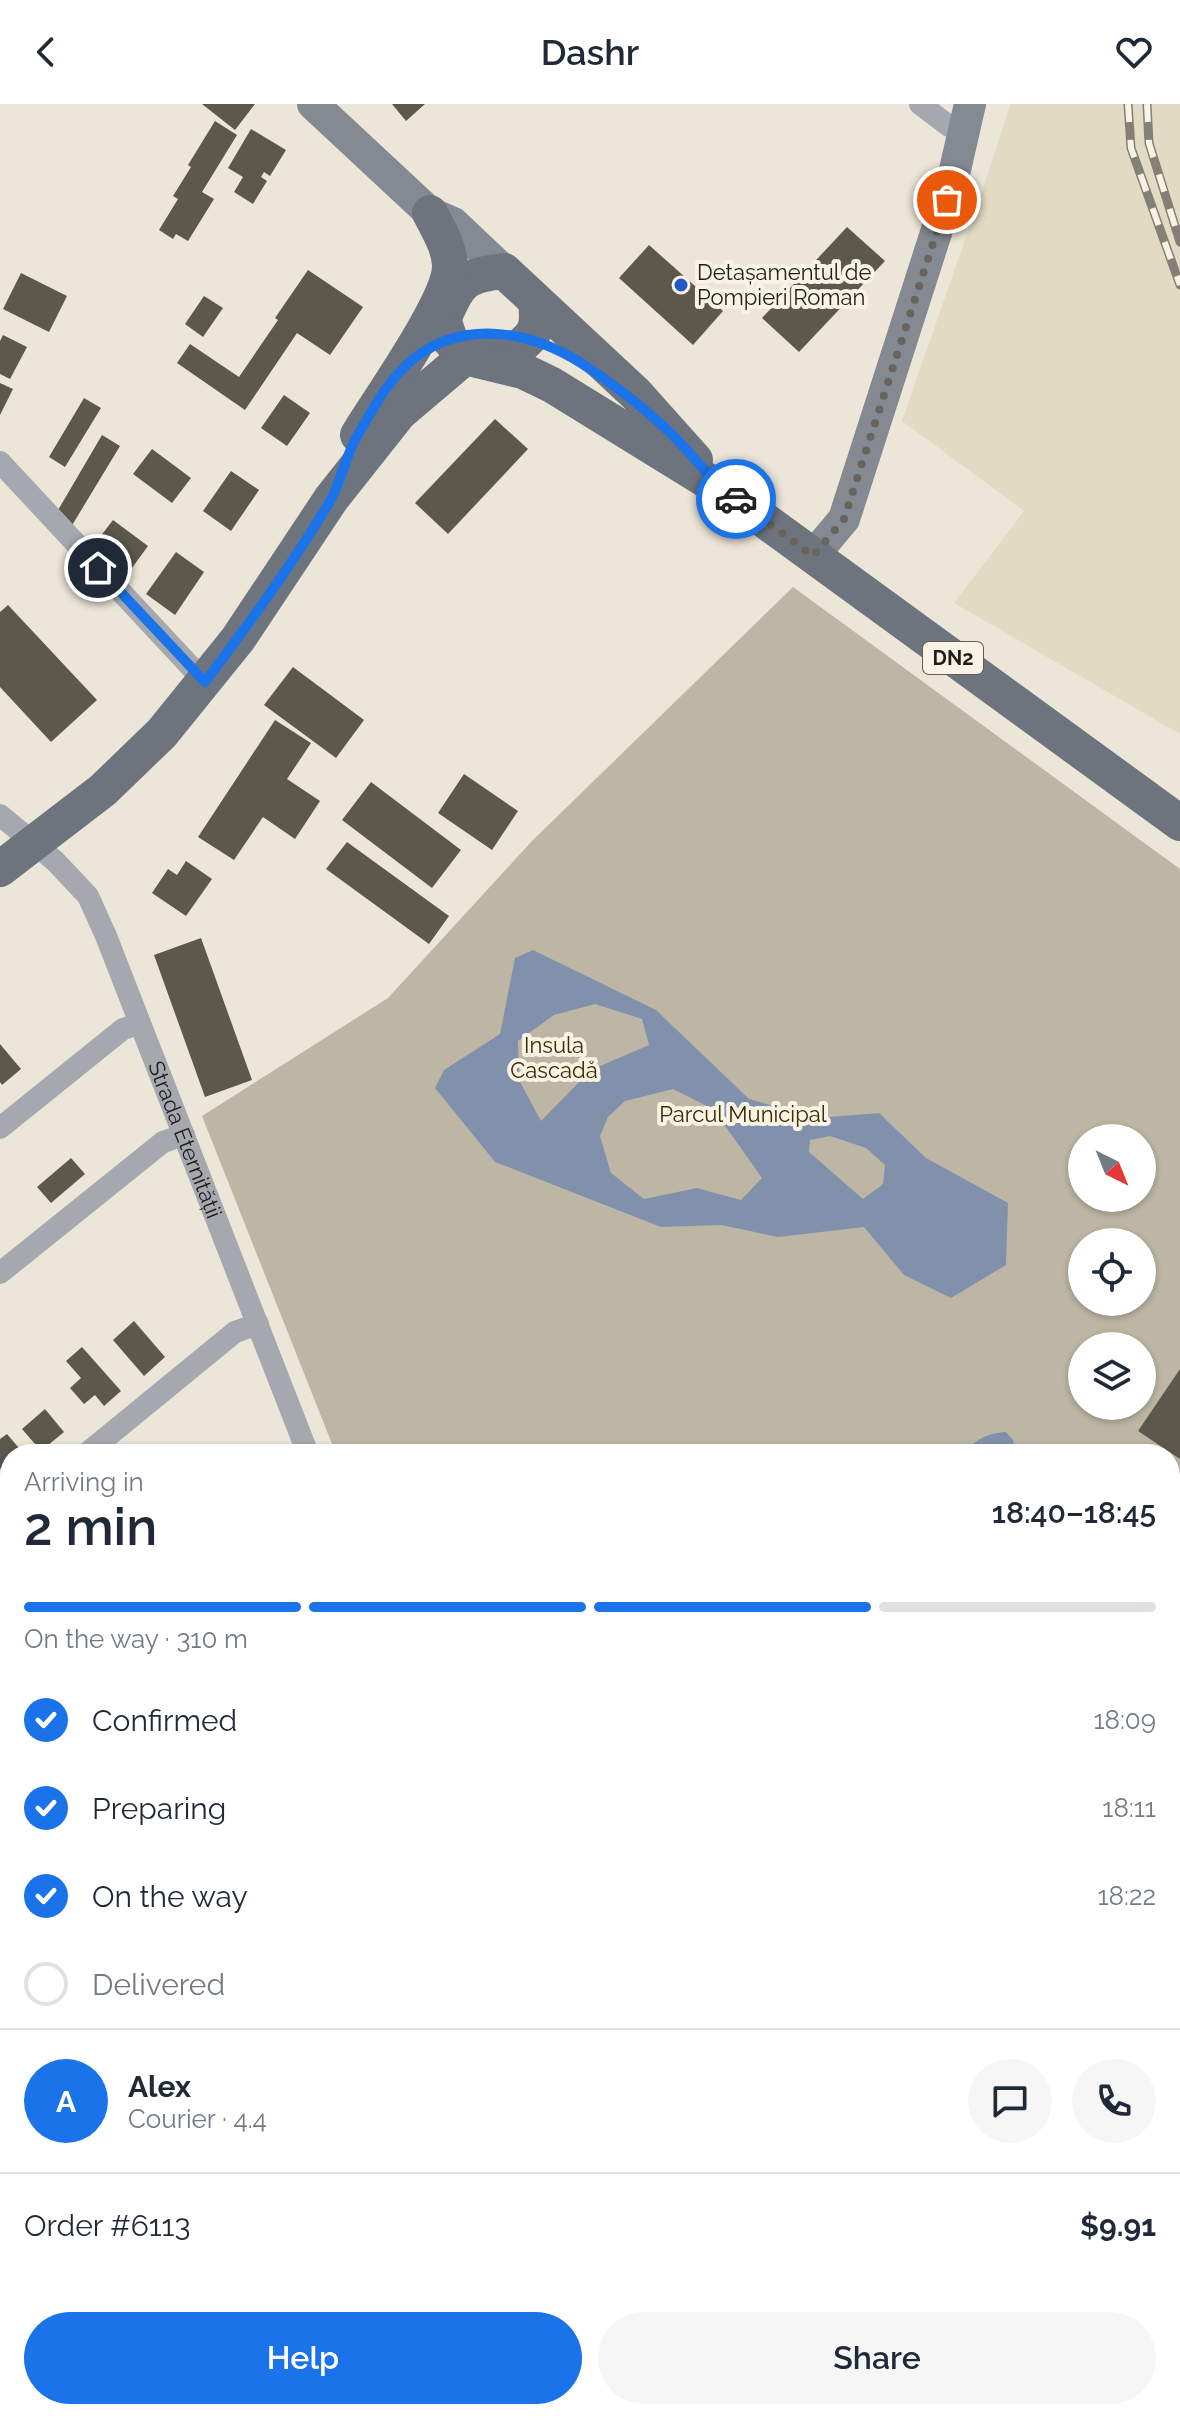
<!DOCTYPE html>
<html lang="en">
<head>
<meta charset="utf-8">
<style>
  body { margin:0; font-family:Raleway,sans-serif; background:#f6f6f7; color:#1f2937; height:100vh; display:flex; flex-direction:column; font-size:30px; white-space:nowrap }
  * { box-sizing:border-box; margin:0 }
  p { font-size:26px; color:#747a83 }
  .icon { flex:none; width:44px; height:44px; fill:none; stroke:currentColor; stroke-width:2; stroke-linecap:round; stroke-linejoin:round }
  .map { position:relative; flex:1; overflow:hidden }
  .side { position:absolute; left:0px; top:1340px; width:1180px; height:976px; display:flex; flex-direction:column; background:#fff; border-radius:32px 32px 0 0; box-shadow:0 2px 6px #0004 }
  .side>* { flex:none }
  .needle { width:52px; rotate:137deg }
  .buttons { position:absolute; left:1068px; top:1020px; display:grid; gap:16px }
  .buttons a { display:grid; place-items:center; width:88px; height:88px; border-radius:50%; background:#fff; box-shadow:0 2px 6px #0004; font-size:40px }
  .pin { position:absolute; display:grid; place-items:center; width:68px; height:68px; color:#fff; margin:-34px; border:4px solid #fff; border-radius:50%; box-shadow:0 2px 8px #0007 }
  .courier { position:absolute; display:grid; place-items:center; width:80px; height:80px; margin:-40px; border:6px solid #1a73e8; border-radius:50%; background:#fff; color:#222; box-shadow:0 2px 10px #0007 }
  .overview em { font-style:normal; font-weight:600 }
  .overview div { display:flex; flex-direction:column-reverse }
  .overview { display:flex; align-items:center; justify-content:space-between; height:136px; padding:0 24px }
  h1 { font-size:52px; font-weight:600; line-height:60px }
  .bar { display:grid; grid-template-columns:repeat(4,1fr); gap:12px 8px; align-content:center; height:96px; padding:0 24px }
  .bar i { height:10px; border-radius:6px; background:#e0e1e3 }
  .bar .current { background:#1a73e8 }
  .bar p { grid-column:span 4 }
  .line { display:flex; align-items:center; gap:20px; padding:0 24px; border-top:2px solid #e0e1e3 }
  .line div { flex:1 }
  .round { display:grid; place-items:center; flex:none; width:84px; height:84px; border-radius:42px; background:#f6f6f7 }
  ol { padding:0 24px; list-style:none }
  li { display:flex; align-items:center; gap:24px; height:88px }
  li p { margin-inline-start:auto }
  li .icon { padding:8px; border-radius:50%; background:#1a73e8; color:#fff; stroke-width:4 }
  li:last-child { color:#747a83 }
  li i { width:44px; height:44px; border:4px solid #e0e1e3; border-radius:50% }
  .button { display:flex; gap:16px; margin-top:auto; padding:16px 24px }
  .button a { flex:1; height:92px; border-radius:48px; background:#1a73e8; color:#fff; font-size:32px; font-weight:600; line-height:92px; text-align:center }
  .button a+a { background:#f6f6f7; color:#1f2937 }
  header { display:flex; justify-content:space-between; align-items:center; height:104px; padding:0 24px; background:#fff; font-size:36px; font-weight:600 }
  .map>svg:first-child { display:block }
  .built { fill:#e3dac4 }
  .green { fill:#beb6a4; fill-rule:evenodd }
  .water { fill:#8291ab; fill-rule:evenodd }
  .building { fill:#5d584c }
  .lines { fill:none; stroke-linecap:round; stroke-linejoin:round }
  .street { stroke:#a5a8ae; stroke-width:22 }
  .secondary { stroke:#858992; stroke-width:32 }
  .primary { stroke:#6e747e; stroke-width:36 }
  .rail-casing { stroke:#848076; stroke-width:9 }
  .rail { stroke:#f9f3e5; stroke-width:6; stroke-dasharray:18; stroke-linecap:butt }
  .done { stroke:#67645c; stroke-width:8; stroke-dasharray:0 14.4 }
  .route { stroke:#1a73e8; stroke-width:10 }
  .poi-dot { fill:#2359c6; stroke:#f9f3e5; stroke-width:3 }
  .labels { text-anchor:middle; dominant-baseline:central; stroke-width:8; stroke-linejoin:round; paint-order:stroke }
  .shield { fill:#f9f3e5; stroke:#615e56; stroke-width:2 }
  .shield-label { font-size:20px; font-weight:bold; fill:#201e19 }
  .poi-label { font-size:22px; fill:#201e19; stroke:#f9f3e5; text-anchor:start }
  .park-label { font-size:22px; fill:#392b03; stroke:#f9f3e5 }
  .street-label { font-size:22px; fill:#201e19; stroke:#f9f3e5 }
</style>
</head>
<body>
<header><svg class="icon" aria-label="back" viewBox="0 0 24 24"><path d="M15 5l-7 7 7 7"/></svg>Dashr<svg class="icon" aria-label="heart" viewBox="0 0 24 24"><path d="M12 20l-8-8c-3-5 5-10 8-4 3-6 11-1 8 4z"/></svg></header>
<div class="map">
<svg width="1180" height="2316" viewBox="0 0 1180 2316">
  <rect width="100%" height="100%" fill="#ece6d8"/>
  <polygon class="built" points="1010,0 1180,0 1180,630 954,499 1024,407 902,317 992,58"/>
  <g class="green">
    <path d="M 793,483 L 1180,765 L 1180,2031 L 1170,2043 L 1170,1350 L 336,1350 L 202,1012 L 388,894 L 532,737 ZM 1082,1034 L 1142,1034 L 1142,1094 L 1082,1094 ZM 1082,1138 L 1142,1138 L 1142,1198 L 1082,1198 ZM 1082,1242 L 1142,1242 L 1142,1302 L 1082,1302 Z"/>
    <polygon points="1175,2122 1180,2127 1180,2316 1023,2316 1031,2306 1170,2306 1170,2129"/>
    <polygon points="717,2306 952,2306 944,2316 721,2316"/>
  </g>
  <g class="water">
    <path d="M 533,846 L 656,906 L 749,995 L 816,1014 L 879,1009 L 926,1054 L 1008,1099 L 1006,1161 L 951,1194 L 904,1171 L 864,1123 L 778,1133 L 721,1121 L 661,1123 L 495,1058 L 435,984 L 444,966 L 500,930 L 515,854 ZM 595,900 L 642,915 L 649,941 L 591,966 L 541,1017 L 519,976 L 518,937 L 554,911 ZM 673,985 L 713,1005 L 762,1074 L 741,1096 L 697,1084 L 644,1095 L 611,1069 L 600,1032 L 608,1013 L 625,997 ZM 830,1032 L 866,1044 L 885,1061 L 883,1080 L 863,1095 L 809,1048 L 810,1036 Z"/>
    <path d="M 1006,1328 L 1013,1336 L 1016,1350 L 966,1350 C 973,1335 989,1329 1006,1328 Z"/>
  </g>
  <g class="building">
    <polygon points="202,0 255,0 235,26"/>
    <polygon points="392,0 425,0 406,17"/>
    <polygon points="215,17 237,31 202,88 214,95 188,137 176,130 173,135 159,126 178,95 173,92 191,63 188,61"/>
    <polygon points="251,25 286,46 270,72 264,68 261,73 267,77 253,100 234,88 243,73 228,64"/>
    <polygon points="847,123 885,157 799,248 762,214"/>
    <polygon points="649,141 723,207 693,241 619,174"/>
    <polygon points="308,166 363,203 330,251 297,229 245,306 177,259 190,240 239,273 278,216 275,214"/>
    <polygon points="21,169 67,192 49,228 3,205"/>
    <polygon points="204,192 223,204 203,233 185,220"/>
    <polygon points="3,231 27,243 10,275 0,270 0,237"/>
    <polygon points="0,279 13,285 0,311"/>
    <polygon points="284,291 310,309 287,342 261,324"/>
    <polygon points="84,294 101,304 65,363 49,353"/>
    <polygon points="495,315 528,345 448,430 415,399"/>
    <polygon points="102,331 120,342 71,423 54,413"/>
    <polygon points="152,345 191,374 172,399 133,370"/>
    <polygon points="231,367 259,386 231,427 203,407"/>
    <polygon points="113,416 148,442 129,468 93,442"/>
    <polygon points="176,448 204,468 175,511 146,490"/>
    <polygon points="8,501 97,596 51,638 0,583 0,508"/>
    <polygon points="293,563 364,616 336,654 264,601"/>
    <polygon points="275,616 311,639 287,675 320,697 295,735 263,713 234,756 198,733"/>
    <polygon points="464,670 518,707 492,746 438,709"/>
    <polygon points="371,678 461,746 432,784 342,716"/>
    <polygon points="347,738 449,812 429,840 326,765"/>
    <polygon points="186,757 212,775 186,812 152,789 168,765 177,771"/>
    <polygon points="201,834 252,976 205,993 154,851"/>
    <polygon points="0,940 21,965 2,981 0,978"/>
    <polygon points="71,1054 85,1070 51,1099 37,1083"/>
    <polygon points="134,1217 165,1253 144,1272 113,1236"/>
    <polygon points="82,1243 121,1287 104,1302 95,1291 84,1300 70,1284 81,1274 66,1257"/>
    <polygon points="1180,1265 1180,1355 1138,1327"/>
    <polygon points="45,1305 64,1328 41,1347 22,1325"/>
    <polygon points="7,1330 24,1350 10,1350 10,1371 8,1373 0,1364 0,1335"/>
    <polygon points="0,1452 10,1464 10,1493 1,1501 10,1511 10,1516 0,1525"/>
    <polygon points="5,1561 10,1567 10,1620 6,1623 0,1617 0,1565"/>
    <polygon points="10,1914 10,1965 0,1973 0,1922"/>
    <polygon points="10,2248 10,2306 107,2306 94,2316 0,2316 0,2256"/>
    <polygon points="517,2306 537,2306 546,2316 505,2316"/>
  </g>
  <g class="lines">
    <g class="street">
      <polyline points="920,0 949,22 963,27"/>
      <polyline points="0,358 205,578"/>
      <path id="s1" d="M 0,711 L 55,757 L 88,792 L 106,832 L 308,1350"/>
      <polyline points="0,1024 123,925 139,920"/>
      <polyline points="0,1169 163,1038 184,1031"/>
      <polyline points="86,1350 235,1228 258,1220"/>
      <polyline points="0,1420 10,1412"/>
      <polyline points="0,1661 10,1653"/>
      <polyline points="0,1903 10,1894"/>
      <polyline points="679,2306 683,2316"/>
    </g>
    <g class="secondary">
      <polyline points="313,0 430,109 453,119 504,167"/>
      <polyline points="813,452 844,415 952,79 970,0"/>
      <polyline points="0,1744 10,1757"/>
      <polyline points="1170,2085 1180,2072"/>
      <polyline points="445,2306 453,2316"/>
      <polyline points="987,2316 995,2306"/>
    </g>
    <g class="primary">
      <path d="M 536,197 C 539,226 536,230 513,248 L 490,246 L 465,253 L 450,236 L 443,215 C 460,178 462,172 504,167 L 636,290 L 695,356"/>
      <path d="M 358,331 C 379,296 451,196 450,161 C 449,142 438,125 430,109"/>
      <polyline points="0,765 103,686 162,629 238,535 331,395 399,309 465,253 523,267 552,281 727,389 1180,719"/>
    </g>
    <defs>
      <g id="rail">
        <polyline points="1128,0 1131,44 1180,181"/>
        <polyline points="1147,0 1149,39 1180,138"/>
      </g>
    </defs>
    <use href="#rail" class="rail-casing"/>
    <use href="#rail" class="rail"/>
  </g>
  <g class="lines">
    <polyline class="done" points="736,395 813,452 844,415 947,96"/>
    <path class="route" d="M 98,464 L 205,578 C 249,520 293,460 330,397 C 341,378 345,355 355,336 C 372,307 389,273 416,253 C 466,215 532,228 581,259 C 609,277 639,300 663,322 C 689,345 708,375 736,395"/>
  </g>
  <circle class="poi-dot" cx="681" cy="181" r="8"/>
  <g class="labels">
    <rect class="shield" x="923" y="538" width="60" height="32" rx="6"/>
    <g class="shield-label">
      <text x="953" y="554">DN2</text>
    </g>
    <g class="poi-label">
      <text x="697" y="168">Detașamentul de<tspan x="697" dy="25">Pompieri Roman</tspan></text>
    </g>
    <g class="park-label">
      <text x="554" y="941">Insula<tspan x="554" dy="25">Cascadă</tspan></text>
      <text x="743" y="1010">Parcul Municipal</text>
    </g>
    <g class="street-label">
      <text stroke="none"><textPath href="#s1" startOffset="382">Strada Eternității</textPath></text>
    </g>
  </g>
</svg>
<div class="buttons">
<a><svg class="needle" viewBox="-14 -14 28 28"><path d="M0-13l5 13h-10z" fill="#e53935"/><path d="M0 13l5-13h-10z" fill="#747a83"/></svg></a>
<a><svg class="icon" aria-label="locate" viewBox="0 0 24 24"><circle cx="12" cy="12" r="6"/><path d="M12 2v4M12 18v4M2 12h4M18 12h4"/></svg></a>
<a><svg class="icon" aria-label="layers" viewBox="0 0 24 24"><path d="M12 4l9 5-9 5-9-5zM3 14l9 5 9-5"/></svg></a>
</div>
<div class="pin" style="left:947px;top:96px;background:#ea580c"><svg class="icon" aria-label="bag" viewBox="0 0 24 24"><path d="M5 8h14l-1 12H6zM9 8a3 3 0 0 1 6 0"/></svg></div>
<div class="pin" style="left:98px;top:464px;background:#1f2937"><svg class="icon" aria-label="home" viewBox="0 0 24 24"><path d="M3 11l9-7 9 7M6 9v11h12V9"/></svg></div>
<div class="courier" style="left:736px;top:395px"><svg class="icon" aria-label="car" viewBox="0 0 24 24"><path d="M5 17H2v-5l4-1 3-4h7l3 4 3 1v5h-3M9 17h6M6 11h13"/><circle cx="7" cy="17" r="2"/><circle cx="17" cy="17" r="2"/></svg></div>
<section class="side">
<div class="overview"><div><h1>2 min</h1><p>Arriving in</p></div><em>18:40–18:45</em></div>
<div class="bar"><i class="current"></i><i class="current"></i><i class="current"></i><i></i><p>On the way · 310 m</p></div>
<ol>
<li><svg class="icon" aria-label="check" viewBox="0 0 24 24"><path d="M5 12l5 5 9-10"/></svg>Confirmed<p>18:09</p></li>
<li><svg class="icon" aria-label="check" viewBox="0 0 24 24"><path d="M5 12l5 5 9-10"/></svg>Preparing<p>18:11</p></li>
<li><svg class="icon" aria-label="check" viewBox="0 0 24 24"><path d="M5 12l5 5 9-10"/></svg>On the way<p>18:22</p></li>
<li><i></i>Delivered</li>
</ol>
<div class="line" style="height:144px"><b class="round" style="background:#1a73e8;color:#fff">A</b><div><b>Alex</b><p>Courier · 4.4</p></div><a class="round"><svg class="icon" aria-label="chat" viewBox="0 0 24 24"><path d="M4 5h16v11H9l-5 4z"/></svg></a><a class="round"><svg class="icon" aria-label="phone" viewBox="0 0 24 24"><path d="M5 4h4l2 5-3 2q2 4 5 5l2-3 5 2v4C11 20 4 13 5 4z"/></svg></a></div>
<div class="line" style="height:104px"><div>Order #6113</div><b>$9.91</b></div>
<div class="button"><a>Help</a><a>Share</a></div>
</section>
</div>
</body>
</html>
